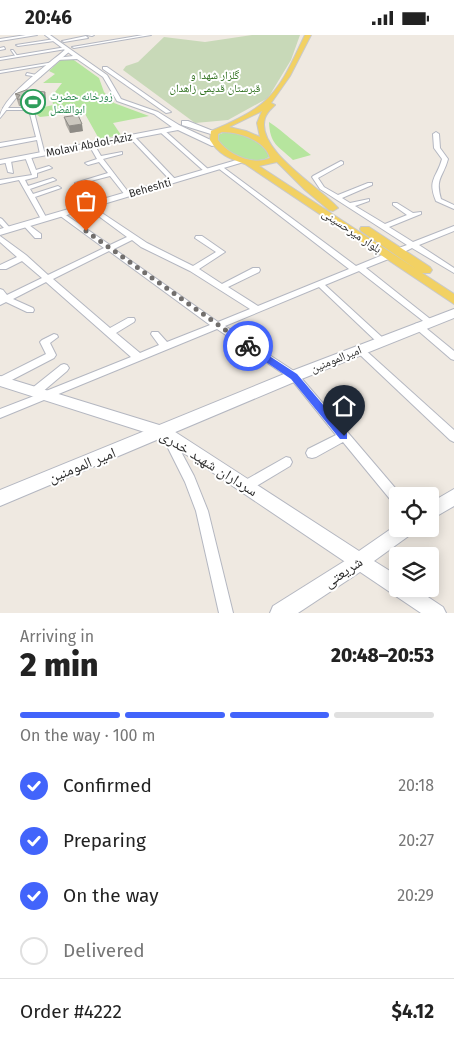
<!DOCTYPE html>
<html lang="en">
<head>
<meta charset="utf-8">
<style>
  body { margin:0; font-family:"Fira Sans","Noto Naskh Arabic",sans-serif; background:#f2f2f2; color:#222; height:100vh; display:flex; flex-direction:column; font-size:19px; white-space:nowrap }
  * { box-sizing:border-box; margin:0 }
  p { font-size:16px; color:#767676 }
  .icon { flex:none; width:28px; height:28px; fill:none; stroke:currentColor; stroke-width:2; stroke-linecap:round; stroke-linejoin:round }
  .map { position:relative; height:578px; overflow:hidden }
  .side { display:flex; flex-direction:column; background:#fff; flex:1 }
  .side>* { flex:none }
  .tools { position:absolute; left:389px; top:452px; display:grid; gap:10px }
  .tools a { display:grid; place-items:center; width:50px; height:50px; border-radius:5px; background:#fff; box-shadow:0 2px 12px #0003; font-size:25px }
  .pin { position:absolute; display:grid; place-items:center; width:42px; height:42px; color:#fff; margin:-51px -21px; border-radius:50% 50% 50% 0; rotate:-45deg; box-shadow:0 0 5px #0007 }
  .pin .icon { rotate:45deg }
  .courier { position:absolute; display:grid; place-items:center; width:50px; height:50px; margin:-25px; border:4px solid #4264fb; border-radius:50%; background:#fff; color:#222; box-shadow:0 1px 6px #0007 }
  .headline em { font-style:normal; font-weight:800 }
  .headline div { display:flex; flex-direction:column-reverse }
  .headline { display:flex; align-items:center; justify-content:space-between; height:85px; padding:0 20px }
  h1 { font-size:32px; font-weight:800; line-height:38px }
  .bar { display:grid; grid-template-columns:repeat(4,1fr); gap:8px 5px; align-content:center; height:60px; padding:0 20px }
  .bar i { height:6px; border-radius:4px; background:#e0e0e0 }
  .bar .current { background:#4264fb }
  .bar p { grid-column:span 4 }
  .line { display:flex; align-items:center; gap:12px; padding:0 20px; border-top:1px solid #e0e0e0 }
  .line div { flex:1 }
  ol { padding:0 20px; list-style:none }
  li { display:flex; align-items:center; gap:15px; height:55px }
  li p { margin-inline-start:auto }
  li .icon { padding:5px; border-radius:50%; background:#4264fb; color:#fff; stroke-width:4 }
  li:last-child { color:#767676 }
  li i { width:28px; height:28px; border:2px solid #e0e0e0; border-radius:50% }
  .status { display:flex; justify-content:space-between; align-items:center; height:35px; padding:0 25px; background:#fff; direction:ltr }
  .status svg { height:14px; fill:currentColor }
  .map>svg:first-child { display:block }
  .green { fill:#b6e59e }
  .cemetery { fill:#c8d9b8 }
  .lines { fill:none; stroke-linecap:round; stroke-linejoin:round }
  .minor-casing { stroke:#b4b7c1; stroke-width:2 }
  .tertiary-casing { stroke:#b4b7c1; stroke-width:2 }
  .secondary-casing { stroke:#b4b7c1; stroke-width:2 }
  .primary-casing { stroke:#c9c9c9; stroke-width:2 }
  .minor { fill:#fff; fill-rule:evenodd }
  .tertiary { fill:#fff; fill-rule:evenodd }
  .secondary { fill:#fff; fill-rule:evenodd }
  .primary { fill:#f2d163; fill-rule:evenodd }
  .wall { fill:#afaba4 }
  .shaded-wall { fill:#8e8b86 }
  .building { fill:#cbc7bf; stroke:#8e8b86 }
  .route { fill:#4264fb }
  .done { stroke:#726f6d; stroke-width:5; stroke-dasharray:0 9 }
  .labels { text-anchor:middle; dominant-baseline:central; stroke-width:4; stroke-linejoin:round; paint-order:stroke }
  .far-park-label { font-size:11px; fill:#2c6e1b; stroke:#fff }
  .far-leisure-label { font-size:11px; fill:#27864d; stroke:#fff; text-anchor:start }
  .far-street-label { font-size:11px; fill:#2e2e2e; stroke:#fff }
  .street-label { font-size:12px; fill:#2e2e2e; stroke:#fff }
  .near-street-label { font-size:15px; fill:#2e2e2e; stroke:#fff }
</style>
</head>
<body>
<div class="status"><b>20:46</b><svg viewBox="0 0 49 12"><path d="M0 12V9h3v3zM5 12V6h3v6zM10 12V3h3v9zM15 12V0h3v12zM26 1h20v11H26zM47 4h2v5h-2z"/></svg></div>
<div class="map">
<svg width="454" height="578" viewBox="0 0 454 578">
  <rect width="100%" height="100%" fill="#efe9e1"/>
  <g class="green">
    <polygon points="71,23 99,43 104,57 114,68 149,81 113,88 121,100 99,104 84,77 40,82 31,75 53,70 52,61 62,48 43,48 55,39 49,36 62,24"/>
    <path d="M 269,87 C 284,97 296,109 311,120 L 293,125 C 277,110 270,109 269,87 Z"/>
    <path d="M 225,97 C 239,98 267,104 269,122 C 253,131 227,119 218,106 L 218,100 Z"/>
  </g>
  <polygon class="cemetery" points="252,0 300,0 291,25 268,63 228,85 195,88 123,35 126,31 138,27 164,2 205,7"/>
  <g class="lines">
    <defs>
      <g id="minor">
        <polygon points="87,0 94,0 92,1"/>
        <polygon points="143,0 151,0 74,13 72,12"/>
        <polygon points="55,4 54,6 18,11 16,10"/>
        <polygon points="4,12 5,14 0,15 0,13"/>
        <polygon points="11,15 13,15 18,22 16,22"/>
        <polygon points="54,27 53,29 0,38 0,36"/>
        <polygon points="27,38 41,41 39,42 26,40"/>
        <polygon points="3,73 33,73 45,120 40,119 37,105 0,112 0,108 36,102 29,75 5,75 3,74"/>
        <polygon points="160,95 164,95 209,135 209,137 205,137 160,97"/>
        <path d="M 436,97 L 439,99 L 440,113 L 448,124 C 443,143 435,142 441,164 L 454,170 L 454,174 L 436,166 C 427,144 437,143 442,124 L 434,113 L 433,99 Z"/>
        <polygon points="130,101 134,101 176,145 176,147 172,147 130,103"/>
        <polygon points="90,109 94,109 101,121 122,117 122,119 103,124 129,158 129,160 125,160 110,141 75,150 75,148 108,138 99,127 88,130 85,128 97,124 89,110"/>
        <polygon points="28,120 31,122 36,135 49,131 52,133 37,138 37,142 25,145 28,151 53,143 56,145 30,154 33,159 58,151 61,153 35,162 47,184 46,185 44,186 41,184 19,145 0,149 0,145 32,140 25,122"/>
        <polygon points="8,124 11,126 13,138 8,137 5,126"/>
        <polygon points="341,126 343,127 343,129 318,143 324,152 338,160 368,148 372,148 372,150 342,163 350,168 369,164 369,166 355,171 385,189 407,180 393,170 393,168 397,168 413,178 421,177 421,179 389,192 413,207 454,191 454,196 419,210 454,233 454,238 412,213 402,218 396,218 396,214 407,210 320,154 312,142 313,141"/>
        <path d="M 220,130 L 356,231 L 385,219 L 391,219 L 392,221 L 391,223 L 366,233 L 434,287 L 433,289 L 427,289 L 359,236 L 325,250 L 384,304 L 386,306 L 384,308 L 378,308 L 319,252 L 225,291 L 297,338 L 402,461 L 398,461 L 398,471 L 394,469 L 343,407 L 316,422 L 312,423 L 308,422 L 306,418 L 308,414 L 336,400 L 291,344 L 217,294 L 0,383 L 0,374 L 34,361 L 30,357 L 31,354 L 61,330 L 64,329 L 67,330 L 69,333 L 67,336 L 41,358 L 131,322 L 46,247 L 13,264 L 33,273 L 34,275 L 33,277 L 27,277 L 6,267 L 0,270 L 0,254 L 3,255 L 7,260 L 42,243 L 22,226 L 6,234 L 0,234 L 0,230 L 17,222 L 0,207 L 0,201 L 26,220 L 48,240 L 104,213 L 59,180 L 59,178 L 63,178 L 110,210 L 127,202 L 85,171 L 86,170 L 90,170 L 147,208 L 193,231 L 216,217 L 195,203 L 196,201 L 202,201 L 225,217 L 199,234 L 222,249 L 253,233 L 259,233 L 260,235 L 259,237 L 228,252 L 258,271 L 349,234 L 218,133 L 218,131 ZM 132,205 L 141,212 L 190,236 L 250,274 L 218,287 L 114,214 ZM 109,216 L 210,290 L 167,307 L 158,297 L 152,297 L 151,299 L 159,310 L 140,318 L 116,298 L 134,287 L 135,285 L 134,283 L 128,283 L 110,293 L 53,244 Z"/>
        <polygon points="0,183 2,184 10,193 10,195 6,195 0,189"/>
        <polygon points="25,187 41,199 41,203 35,203 23,190 22,189"/>
        <polygon points="418,288 421,289 454,316 454,325 451,324 415,293 414,291 415,289"/>
        <polygon points="54,299 57,300 58,302 50,308 56,320 54,323 4,349 0,350 0,342 46,319 40,307 42,305"/>
        <polygon points="360,311 363,313 454,395 454,407 450,405 357,317 355,315 357,313"/>
        <polygon points="166,394 170,396 194,441 208,476 233,578 219,578 196,476 185,447 161,399 162,396"/>
        <polygon points="286,422 290,423 292,427 290,431 250,455 246,457 242,455 240,451 242,447"/>
      </g>
      <g id="tertiary">
        <polygon points="26,0 37,0 0,6 0,4"/>
        <polygon points="86,1 88,3 64,7 62,6"/>
        <path d="M 66,12 L 70,16 L 16,63 L 0,83 C 0,63 50,28 66,14 L 0,25 L 0,23 Z"/>
        <polygon points="0,341 169,393 359,516 398,489 398,494 412,494 410,500 374,526 398,541 398,554 416,554 443,572 446,578 421,578 160,402 0,351"/>
        <polygon points="454,454 454,471 430,485 430,468"/>
      </g>
      <g id="secondary">
        <polygon points="45,0 50,0 107,40 121,64 158,77 179,90 219,109 212,111 178,95 0,129 0,125 172,92 154,79 117,66 103,42 77,24 56,25 56,23 73,21"/>
        <polygon points="103,32 107,32 171,77 166,78 103,34"/>
        <polygon points="182,86 188,86 218,98 214,100 182,90"/>
        <polygon points="240,124 247,126 0,200 0,194"/>
        <polygon points="454,274 454,283 299,345 0,471 0,455 289,337"/>
        <polygon points="359,517 366,519 368,526 366,533 298,578 270,578 273,571"/>
      </g>
      <path id="primary" d="M 305,0 L 311,0 L 290,41 L 271,68 L 275,70 C 271,74 267,77 265,83 C 255,115 320,152 338,173 L 333,176 L 329,175 L 305,155 L 277,127 L 259,131 L 416,234 L 361,196 L 360,194 L 361,192 L 369,192 L 430,232 L 432,235 L 430,238 L 422,238 L 454,259 L 454,269 L 245,129 C 230,124 218,119 210,105 L 211,96 C 227,90 252,78 265,66 C 284,49 294,22 305,0 ZM 262,76 L 257,88 L 260,102 L 246,96 L 229,92 ZM 222,97 C 239,97 265,105 270,123 C 254,131 228,120 218,105 L 218,99 Z"/>
    </defs>
    <use href="#minor" class="minor-casing"/>
    <use href="#tertiary" class="tertiary-casing"/>
    <use href="#secondary" class="secondary-casing"/>
    <use href="#primary" class="primary-casing"/>
    <use href="#minor" class="minor"/>
    <use href="#tertiary" class="tertiary"/>
    <use href="#secondary" class="secondary"/>
    <use href="#primary" class="primary"/>
  </g>
  <g class="wall">
    <polygon points="45,57 46,64 45,71 19,71 15,59"/>
    <polygon points="64,82 83,96 70,98 66,90"/>
  </g>
  <g class="shaded-wall">
    <polygon points="45,57 46,64 45,71 43,65"/>
    <polygon points="82,89 83,96 70,98 69,91"/>
  </g>
  <g class="building">
    <polygon points="26,55 45,57 43,65 17,64 20,60 15,59"/>
    <polygon points="78,80 82,89 69,91 64,82"/>
  </g>
  <polygon class="route" points="248,307 297,339 347,398 347,404 340,404 291,344 245,313 243,311"/>
  <g class="lines">
    <polyline class="done" points="86,196 248,311"/>
  </g>
  <defs>
    <symbol id="stadium-ring" viewBox="-11 -11 22 22"><circle r="9.5" fill="#fff" stroke="#2e9e5b" stroke-width="1.5"/><path d="M0-5a6.5 5 0 1 0 0 10a6.5 5 0 1 0 0-10ZM-3.5-1.8h7v3.6h-7Z" fill="#2e9e5b"/></symbol>
  </defs>
  <g fill-rule="evenodd">
    <use href="#stadium-ring" x="19" y="53" width="28" height="28"/>
  </g>
  <g class="labels">
    <g class="far-park-label">
      <text x="215" y="40">گلزار شهدا و<tspan x="215" dy="13">قبرستان قدیمی زاهدان</tspan></text>
    </g>
    <g class="far-leisure-label">
      <text x="50" y="61">زورخانه حضرت<tspan x="50" dy="13">ابوالفضل</tspan></text>
    </g>
    <g class="far-street-label">
      <text transform="translate(89 110) rotate(-11)">Molavi Abdol-Aziz</text>
      <text transform="translate(150 153) rotate(-16)">Beheshti</text>
    </g>
    <g class="street-label">
      <text transform="translate(352 196) rotate(34)">بلوار میرحسینی</text>
      <text transform="translate(336 324) rotate(-22)">امیرالمومنین</text>
    </g>
    <g class="near-street-label">
      <text transform="translate(209 428) rotate(32)">سرداران شهید خدری</text>
      <text transform="translate(82 430) rotate(-22)">امیر المومنین</text>
      <text transform="translate(343 537) rotate(-34)">شریعتی</text>
    </g>
  </g>
</svg>
<div class="tools">
<a><svg class="icon" aria-label="locate" viewBox="0 0 24 24"><circle cx="12" cy="12" r="6"/><path d="M12 2v4M12 18v4M2 12h4M18 12h4"/></svg></a>
<a><svg class="icon" aria-label="layers" viewBox="0 0 24 24"><path d="M12 4l9 5-9 5-9-5zM3 14l9 5 9-5"/></svg></a>
</div>
<div class="pin" style="left:86px;top:196px;background:#ea580c"><svg class="icon" aria-label="bag" viewBox="0 0 24 24"><path d="M5 8h14l-1 12H6zM9 8a3 3 0 0 1 6 0"/></svg></div>
<div class="pin" style="left:344px;top:401px;background:#1f2937"><svg class="icon" aria-label="home" viewBox="0 0 24 24"><path d="M3 11l9-7 9 7M6 9v11h12V9"/></svg></div>
<div class="courier" style="left:248px;top:311px"><svg class="icon" aria-label="bike" viewBox="0 0 24 24"><circle cx="6" cy="16" r="4"/><circle cx="18" cy="16" r="4"/><path d="M6 16l4-8h5l3 8M10 8l3 8H6M13 5h3"/></svg></div>
</div>
<section class="side">
<div class="headline"><div><h1>2 min</h1><p>Arriving in</p></div><em>20:48–20:53</em></div>
<div class="bar"><i class="current"></i><i class="current"></i><i class="current"></i><i></i><p>On the way · 100 m</p></div>
<ol>
<li><svg class="icon" aria-label="check" viewBox="0 0 24 24"><path d="M5 12l5 5 9-10"/></svg>Confirmed<p>20:18</p></li>
<li><svg class="icon" aria-label="check" viewBox="0 0 24 24"><path d="M5 12l5 5 9-10"/></svg>Preparing<p>20:27</p></li>
<li><svg class="icon" aria-label="check" viewBox="0 0 24 24"><path d="M5 12l5 5 9-10"/></svg>On the way<p>20:29</p></li>
<li><i></i>Delivered</li>
</ol>
<div class="line" style="height:65px"><div>Order #4222</div><b>$4.12</b></div>
</section>
</body>
</html>
